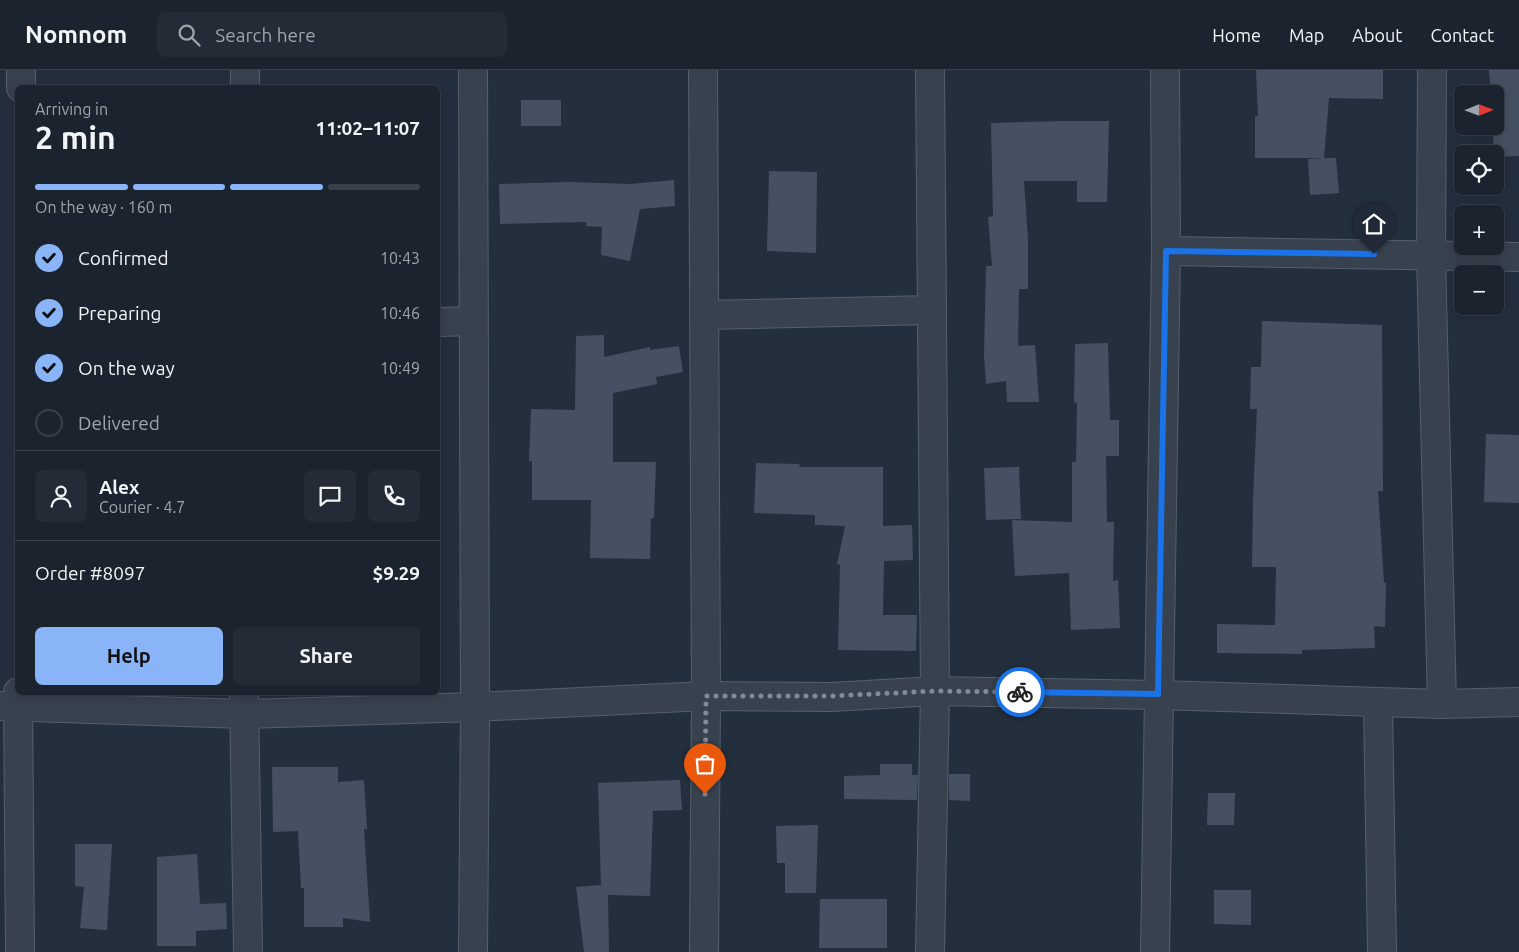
<!DOCTYPE html>
<html lang="en">
<head>
<meta charset="utf-8">
<style>
  body { margin:0; font-family:Ubuntu,sans-serif; background:#242b36; color:#f1f3f6; height:100vh; display:flex; flex-direction:column; font-size:19px; white-space:nowrap }
  * { box-sizing:border-box; margin:0 }
  p { font-size:16px; color:#a0a4aa }
  .icon { flex:none; width:28px; height:28px; fill:none; stroke:currentColor; stroke-width:2; stroke-linecap:round; stroke-linejoin:round }
  .map { position:relative; flex:1; overflow:hidden }
  .details { position:absolute; left:15px; top:15px; width:425px; height:610px; display:flex; flex-direction:column; background:#1b232e; border-radius:8px; box-shadow:0 2px 12px #0003,0 0 0 1px #39404a }
  .details>* { flex:none }
  .needle { width:32px; rotate:89deg }
  .controls { position:absolute; left:1454px; top:15px; display:grid; gap:10px }
  .controls a { display:grid; place-items:center; width:50px; height:50px; border-radius:8px; background:#1b232e; box-shadow:0 2px 12px #0003,0 0 0 1px #39404a; font-size:25px }
  .pin { position:absolute; display:grid; place-items:center; width:42px; height:42px; color:#fff; margin:-51px -21px; border-radius:50% 50% 50% 0; rotate:-45deg; box-shadow:0 0 5px #0007 }
  .pin .icon { rotate:45deg }
  .courier { position:absolute; display:grid; place-items:center; width:50px; height:50px; margin:-25px; border:4px solid #1a73e8; border-radius:50%; background:#fff; color:#222; box-shadow:0 1px 6px #0007 }
  .headline em { font-style:normal; font-weight:700 }
  .headline div { display:flex; flex-direction:column-reverse }
  .headline { display:flex; align-items:center; justify-content:space-between; height:85px; padding:0 20px }
  h1 { font-size:32px; font-weight:700; line-height:38px }
  .bar { display:grid; grid-template-columns:repeat(4,1fr); gap:8px 5px; align-content:center; height:60px; padding:0 20px }
  .bar i { height:6px; border-radius:4px; background:#39404a }
  .bar .selected { background:#8ab4f8 }
  .bar p { grid-column:span 4 }
  .line { display:flex; align-items:center; gap:12px; padding:0 20px; border-top:1px solid #39404a }
  .line div { flex:1 }
  .round { display:grid; place-items:center; flex:none; width:52px; height:52px; border-radius:8px; background:#242b36 }
  ol { padding:0 20px; list-style:none }
  li { display:flex; align-items:center; gap:15px; height:55px }
  li p { margin-inline-start:auto }
  li .icon { padding:5px; border-radius:50%; background:#8ab4f8; color:#111; stroke-width:4 }
  li:last-child { color:#a0a4aa }
  li i { width:28px; height:28px; border:2px solid #39404a; border-radius:50% }
  .action { display:flex; gap:10px; margin-top:auto; padding:10px 20px }
  .action a { flex:1; height:58px; border-radius:8px; background:#8ab4f8; color:#111; font-size:20px; font-weight:700; line-height:58px; text-align:center }
  .action a+a { background:#242b36; color:#f1f3f6 }
  header { display:flex; align-items:center; gap:30px; box-sizing:border-box; height:70px; padding:0 25px; background:#1b232e; border-bottom:1px solid #39404a }
  header strong { font-size:24px }
  nav { display:flex; gap:28px; margin-inline-start:auto; font-size:18px }
  .search { width:350px; height:45px; background:#242b36; display:flex; align-items:center; gap:12px; box-sizing:border-box; padding:0 18px; border-radius:8px; color:#a0a4aa; font-size:19px }
  .map>svg:first-child { display:block }
  .building { fill:#455162 }
  .lines { fill:none; stroke-linecap:round; stroke-linejoin:round }
  .minor-casing { stroke:#565f6c; stroke-width:30 }
  .minor { stroke:#38414e; stroke-width:28 }
  .done { stroke:#828b98; stroke-width:5; stroke-dasharray:0 9 }
  .route { stroke:#1a73e8; stroke-width:6 }
</style>
</head>
<body>
<header>
<strong>Nomnom</strong>
<div class="search"><svg class="icon" aria-label="search" viewBox="0 0 24 24"><circle cx="10" cy="10" r="6"/><path d="M15 15l6 6"/></svg>Search here</div>
<nav><a>Home</a><a>Map</a><a>About</a><a>Contact</a></nav>
</header>
<div class="map">
<svg width="1519" height="882" viewBox="0 0 1519 882">
  <rect width="100%" height="100%" fill="#242f3e"/>
  <g class="building">
    <polygon points="1256,0 1383,0 1383,29 1329,28 1324,88 1336,88 1339,123 1310,125 1308,89 1324,88 1255,88 1255,46 1258,46"/>
    <polygon points="1489,0 1519,0 1519,86 1495,87 1492,56 1495,56 1495,24 1491,24"/>
    <rect x="521" y="30" width="40" height="26"/>
    <polygon points="1064,51 1109,51 1107,132 1077,132 1077,111 1024,111 1028,169 1028,219 1019,219 1018,276 1035,275 1039,332 1007,332 1006,311 986,314 984,286 986,196 992,196 988,147 993,146 991,53"/>
    <polygon points="769,101 817,102 816,183 767,181"/>
    <polygon points="674,110 675,136 640,139 630,191 601,185 602,157 586,156 586,152 500,154 499,114 569,112 630,114"/>
    <polygon points="1262,251 1382,255 1383,421 1378,421 1384,512 1386,513 1385,557 1374,556 1375,578 1302,580 1302,584 1217,583 1217,554 1275,555 1276,497 1252,497 1253,430 1257,339 1250,339 1251,297 1261,297"/>
    <polygon points="604,265 604,287 650,277 650,280 679,276 683,302 656,307 657,314 613,323 613,392 656,392 654,448 651,448 650,489 590,488 591,430 532,430 532,391 529,391 531,339 575,340 576,266"/>
    <polygon points="1108,273 1110,350 1119,350 1119,386 1106,386 1107,452 1114,452 1113,511 1118,510 1120,558 1071,560 1069,503 1015,506 1012,450 1072,452 1072,392 1076,392 1077,333 1074,332 1075,274"/>
    <polygon points="1486,364 1519,365 1519,433 1484,432"/>
    <polygon points="756,393 800,394 799,397 883,397 883,456 912,455 913,490 884,491 883,545 917,545 916,581 838,580 840,495 837,494 845,456 815,455 815,445 754,443"/>
    <polygon points="1019,397 1021,449 986,450 984,398"/>
    <polygon points="880,694 912,694 912,705 918,705 917,730 844,729 844,706 880,705"/>
    <polygon points="272,697 338,697 338,712 364,710 367,759 364,759 370,852 343,848 343,857 304,857 304,818 301,818 298,761 273,762"/>
    <polygon points="949,704 970,704 970,731 949,730"/>
    <polygon points="680,710 682,740 653,741 650,826 608,825 609,882 584,882 576,817 601,815 598,713"/>
    <polygon points="1208,723 1235,723 1234,755 1207,755"/>
    <polygon points="818,755 816,823 785,823 785,793 777,793 776,756"/>
    <polygon points="75,774 112,774 107,860 80,858 84,817 75,816"/>
    <polygon points="197,784 200,834 226,833 227,859 196,861 196,876 157,876 157,787"/>
    <polygon points="1214,820 1251,820 1251,855 1214,854"/>
    <polygon points="820,829 887,829 887,878 819,878"/>
  </g>
  <g class="lines">
    <defs>
      <g id="minor">
        <polyline points="245,0 245,18"/>
        <polyline points="473,0 475,637 473,882"/>
        <polyline points="703,0 706,626 704,882"/>
        <polyline points="930,0 935,621 930,882"/>
        <polyline points="1432,0 1431,185 1442,634"/>
        <polyline points="21,18 21,0"/>
        <polyline points="1166,181 1519,187"/>
        <polyline points="704,245 932,240"/>
        <polyline points="438,252 473,251"/>
        <polyline points="18,622 20,882"/>
        <polyline points="244,622 248,882"/>
        <polyline points="1378,632 1382,882"/>
        <polyline points="0,636 244,644 475,637 706,626 831,627 935,621 1158,625 1442,634 1519,632"/>
        <polyline points="1155,882 1166,181 1165,0"/>
      </g>
    </defs>
    <use href="#minor" class="minor-casing"/>
    <use href="#minor" class="minor"/>
  </g>
  <g class="lines">
    <polyline class="done" points="705,724 706,626 831,626 935,621 1020,622"/>
    <polyline class="route" points="1020,622 1158,624 1166,181 1374,184"/>
  </g>
</svg>
<div class="controls">
<a><svg class="needle" viewBox="-14 -14 28 28"><path d="M0-13l5 13h-10z" fill="#e53935"/><path d="M0 13l5-13h-10z" fill="#a0a4aa"/></svg></a>
<a><svg class="icon" aria-label="locate" viewBox="0 0 24 24"><circle cx="12" cy="12" r="6"/><path d="M12 2v4M12 18v4M2 12h4M18 12h4"/></svg></a>
<a>+</a>
<a>−</a>
</div>
<div class="pin" style="left:705px;top:724px;background:#ea580c"><svg class="icon" aria-label="bag" viewBox="0 0 24 24"><path d="M5 8h14l-1 12H6zM9 8a3 3 0 0 1 6 0"/></svg></div>
<div class="pin" style="left:1374px;top:184px;background:#1f2937"><svg class="icon" aria-label="home" viewBox="0 0 24 24"><path d="M3 11l9-7 9 7M6 9v11h12V9"/></svg></div>
<div class="courier" style="left:1020px;top:622px"><svg class="icon" aria-label="bike" viewBox="0 0 24 24"><circle cx="6" cy="16" r="4"/><circle cx="18" cy="16" r="4"/><path d="M6 16l4-8h5l3 8M10 8l3 8H6M13 5h3"/></svg></div>
<section class="details">
<div class="headline"><div><h1>2 min</h1><p>Arriving in</p></div><em>11:02–11:07</em></div>
<div class="bar"><i class="selected"></i><i class="selected"></i><i class="selected"></i><i></i><p>On the way · 160 m</p></div>
<ol>
<li><svg class="icon" aria-label="check" viewBox="0 0 24 24"><path d="M5 12l5 5 9-10"/></svg>Confirmed<p>10:43</p></li>
<li><svg class="icon" aria-label="check" viewBox="0 0 24 24"><path d="M5 12l5 5 9-10"/></svg>Preparing<p>10:46</p></li>
<li><svg class="icon" aria-label="check" viewBox="0 0 24 24"><path d="M5 12l5 5 9-10"/></svg>On the way<p>10:49</p></li>
<li><i></i>Delivered</li>
</ol>
<div class="line" style="height:90px"><a class="round"><svg class="icon" aria-label="person" viewBox="0 0 24 24"><circle cx="12" cy="8" r="4"/><path d="M4 21q1-7 8-7t8 7"/></svg></a><div><b>Alex</b><p>Courier · 4.7</p></div><a class="round"><svg class="icon" aria-label="chat" viewBox="0 0 24 24"><path d="M4 5h16v11H9l-5 4z"/></svg></a><a class="round"><svg class="icon" aria-label="phone" viewBox="0 0 24 24"><path d="M5 4h4l2 5-3 2q2 4 5 5l2-3 5 2v4C11 20 4 13 5 4z"/></svg></a></div>
<div class="line" style="height:65px"><div>Order #8097</div><b>$9.29</b></div>
<div class="action"><a>Help</a><a>Share</a></div>
</section>
</div>
</body>
</html>
